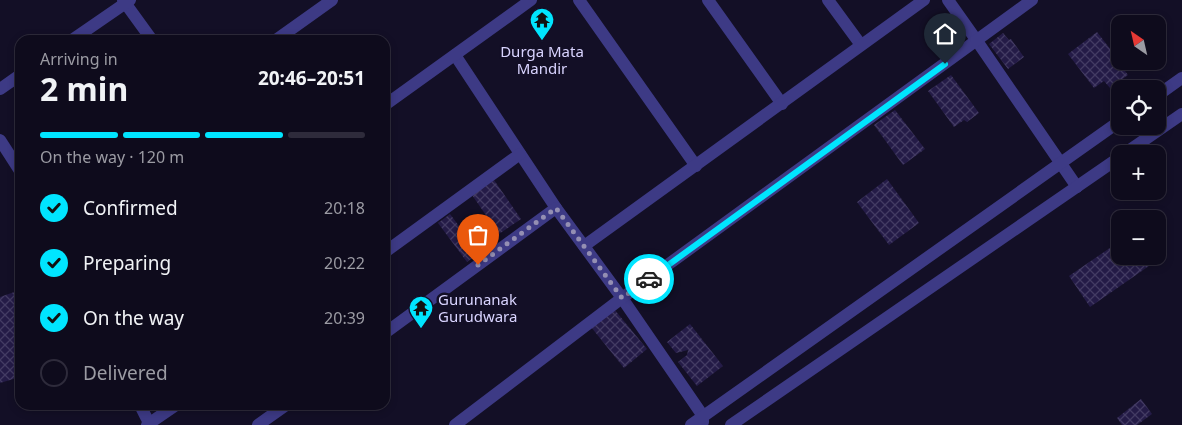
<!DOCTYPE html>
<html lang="en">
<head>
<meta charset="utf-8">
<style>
  body { margin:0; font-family:"Noto Sans",sans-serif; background:#171425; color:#f1f3f6; height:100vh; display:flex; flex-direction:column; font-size:19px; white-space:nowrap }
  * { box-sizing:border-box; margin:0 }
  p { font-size:16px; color:#9b9ba3 }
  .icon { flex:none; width:28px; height:28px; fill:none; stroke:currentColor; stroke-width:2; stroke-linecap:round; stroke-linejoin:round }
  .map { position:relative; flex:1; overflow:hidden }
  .sheet { position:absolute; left:15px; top:35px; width:375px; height:375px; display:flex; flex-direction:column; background:#0e0b1c; border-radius:15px; box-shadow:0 2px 8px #0003,0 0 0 1px #2e2b3b }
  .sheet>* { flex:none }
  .needle { width:32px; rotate:326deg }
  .fabs { position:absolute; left:1111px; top:15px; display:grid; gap:10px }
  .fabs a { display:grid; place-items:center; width:55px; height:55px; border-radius:10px; background:#0e0b1c; box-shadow:0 2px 8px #0003,0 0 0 1px #2e2b3b; font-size:25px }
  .pin { position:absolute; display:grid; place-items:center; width:42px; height:42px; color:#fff; margin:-51px -21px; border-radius:50% 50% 50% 0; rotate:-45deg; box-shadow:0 0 5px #0007 }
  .pin .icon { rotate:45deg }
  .courier { position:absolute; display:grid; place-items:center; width:50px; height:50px; margin:-25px; border:4px solid #00e5ff; border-radius:50%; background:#fff; color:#222; box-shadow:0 1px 6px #0007 }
  .head em { font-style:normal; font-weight:700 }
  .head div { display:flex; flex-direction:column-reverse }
  .head { display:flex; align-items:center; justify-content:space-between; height:85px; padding:0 25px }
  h1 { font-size:32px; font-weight:700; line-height:38px }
  .bar { display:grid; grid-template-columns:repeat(4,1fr); gap:8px 5px; align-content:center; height:60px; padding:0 25px }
  .bar i { height:6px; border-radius:4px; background:#2e2b3b }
  .bar .active { background:#00e5ff }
  .bar p { grid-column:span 4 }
  ol { padding:0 25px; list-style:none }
  li { display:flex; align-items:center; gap:15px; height:55px }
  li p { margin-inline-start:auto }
  li .icon { padding:5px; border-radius:50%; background:#00e5ff; color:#111; stroke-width:4 }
  li:last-child { color:#9b9ba3 }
  li i { width:28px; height:28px; border:2px solid #2e2b3b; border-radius:50% }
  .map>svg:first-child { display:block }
  .building { fill:url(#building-cross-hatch) }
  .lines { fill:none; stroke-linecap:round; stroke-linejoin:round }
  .minor { stroke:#3d3a85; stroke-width:12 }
  .done { stroke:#948fb3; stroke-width:5; stroke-dasharray:0 9 }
  .route { stroke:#00e5ff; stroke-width:6 }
  .labels { text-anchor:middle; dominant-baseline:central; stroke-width:5; stroke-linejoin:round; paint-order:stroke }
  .poi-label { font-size:15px; fill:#d9d4ff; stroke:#130f26 }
</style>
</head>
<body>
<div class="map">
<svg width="1182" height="425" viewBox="0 0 1182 425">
  <defs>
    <pattern id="building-cross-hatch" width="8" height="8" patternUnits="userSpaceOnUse" patternTransform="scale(1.25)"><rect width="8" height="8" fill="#241b47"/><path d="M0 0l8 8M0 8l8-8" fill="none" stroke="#433b63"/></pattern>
  </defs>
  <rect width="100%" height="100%" fill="#130f26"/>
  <g class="building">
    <polygon points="1097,32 1126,69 1125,71 1128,75 1110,88 1104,81 1094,88 1068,54"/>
    <polygon points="1003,33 1009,40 1011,39 1024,57 1008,69 989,44"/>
    <polygon points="951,75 979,113 967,122 964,120 954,127 928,91"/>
    <polygon points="895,110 925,149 903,165 874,125"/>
    <polygon points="887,179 919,223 889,245 857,202"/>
    <polygon points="494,180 521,219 499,234 472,195"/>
    <polygon points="450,214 479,253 467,262 438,223"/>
    <polygon points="1120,241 1120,256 1157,256 1159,259 1090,307 1069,276"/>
    <polygon points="20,290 20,377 0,383 0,297"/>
    <polygon points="614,309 647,349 624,368 591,327"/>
    <polygon points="690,324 723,366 697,386 678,362 687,355 688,350 676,353 667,342"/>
    <polygon points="1141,399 1152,414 1137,425 1122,425 1117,418"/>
  </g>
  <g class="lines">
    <g class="minor">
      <polyline points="123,0 152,40"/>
      <polyline points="579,0 696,166"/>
      <polyline points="708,0 782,104"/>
      <polyline points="828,0 861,45"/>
      <polyline points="948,0 977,41 1077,187"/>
      <polyline points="72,40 130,0"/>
      <polyline points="276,40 332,0"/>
      <polyline points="455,55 556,208 622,298 703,416 703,422"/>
      <polyline points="0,89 20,75"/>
      <polyline points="1158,95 1182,78"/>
      <polyline points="385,105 531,0"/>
      <polyline points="0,140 20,171"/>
      <polyline points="1124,154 1182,114"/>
      <polyline points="584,246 924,0"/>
      <polyline points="385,252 520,154"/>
      <polyline points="385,333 556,208"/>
      <polyline points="140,405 150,425"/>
      <polyline points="147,425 176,405"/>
      <polyline points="258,425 286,405"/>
      <polyline points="455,425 622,298 1032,0"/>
      <polyline points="691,425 1120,121"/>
      <polyline points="731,425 1120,157"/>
    </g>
  </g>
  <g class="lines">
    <polyline class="done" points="478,265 556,208 622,298 649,279"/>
    <polyline class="route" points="649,279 945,64"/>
  </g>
  <defs>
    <symbol id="temple-pin" viewBox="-11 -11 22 30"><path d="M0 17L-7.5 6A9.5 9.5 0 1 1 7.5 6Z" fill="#00e5ff" stroke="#130f26"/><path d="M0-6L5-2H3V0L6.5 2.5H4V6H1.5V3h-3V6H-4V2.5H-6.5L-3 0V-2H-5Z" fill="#111"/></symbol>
  </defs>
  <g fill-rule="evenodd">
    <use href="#temple-pin" x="528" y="6" width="28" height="38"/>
    <use href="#temple-pin" x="407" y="294" width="28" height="38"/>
  </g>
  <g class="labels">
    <g class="poi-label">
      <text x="542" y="51">Durga Mata<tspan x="542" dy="17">Mandir</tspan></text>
      <text x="438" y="299" text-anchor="start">Gurunanak<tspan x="438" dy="17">Gurudwara</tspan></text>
    </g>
  </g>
</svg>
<div class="fabs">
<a><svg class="needle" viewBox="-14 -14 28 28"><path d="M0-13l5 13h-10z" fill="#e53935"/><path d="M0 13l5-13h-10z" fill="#9b9ba3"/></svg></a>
<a><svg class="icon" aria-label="locate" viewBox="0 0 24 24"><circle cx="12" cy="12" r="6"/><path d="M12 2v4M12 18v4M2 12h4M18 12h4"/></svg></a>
<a>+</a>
<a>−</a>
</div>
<div class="pin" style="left:478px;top:265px;background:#ea580c"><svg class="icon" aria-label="bag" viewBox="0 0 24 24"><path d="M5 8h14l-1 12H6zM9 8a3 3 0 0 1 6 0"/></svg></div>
<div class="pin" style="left:945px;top:64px;background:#1f2937"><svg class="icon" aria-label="home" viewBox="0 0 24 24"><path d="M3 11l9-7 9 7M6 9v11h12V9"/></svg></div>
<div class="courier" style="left:649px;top:279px"><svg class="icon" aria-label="car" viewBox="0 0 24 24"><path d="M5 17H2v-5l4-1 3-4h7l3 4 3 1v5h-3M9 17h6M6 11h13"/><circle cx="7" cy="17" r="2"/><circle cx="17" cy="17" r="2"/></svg></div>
<section class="sheet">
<div class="head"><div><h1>2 min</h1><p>Arriving in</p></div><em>20:46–20:51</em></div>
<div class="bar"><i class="active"></i><i class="active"></i><i class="active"></i><i></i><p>On the way · 120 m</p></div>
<ol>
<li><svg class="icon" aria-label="check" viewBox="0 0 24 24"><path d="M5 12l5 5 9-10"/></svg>Confirmed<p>20:18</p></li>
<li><svg class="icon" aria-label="check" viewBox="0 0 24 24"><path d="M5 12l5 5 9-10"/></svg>Preparing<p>20:22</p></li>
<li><svg class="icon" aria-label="check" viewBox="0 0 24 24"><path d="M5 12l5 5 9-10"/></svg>On the way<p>20:39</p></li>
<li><i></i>Delivered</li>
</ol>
</section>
</div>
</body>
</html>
